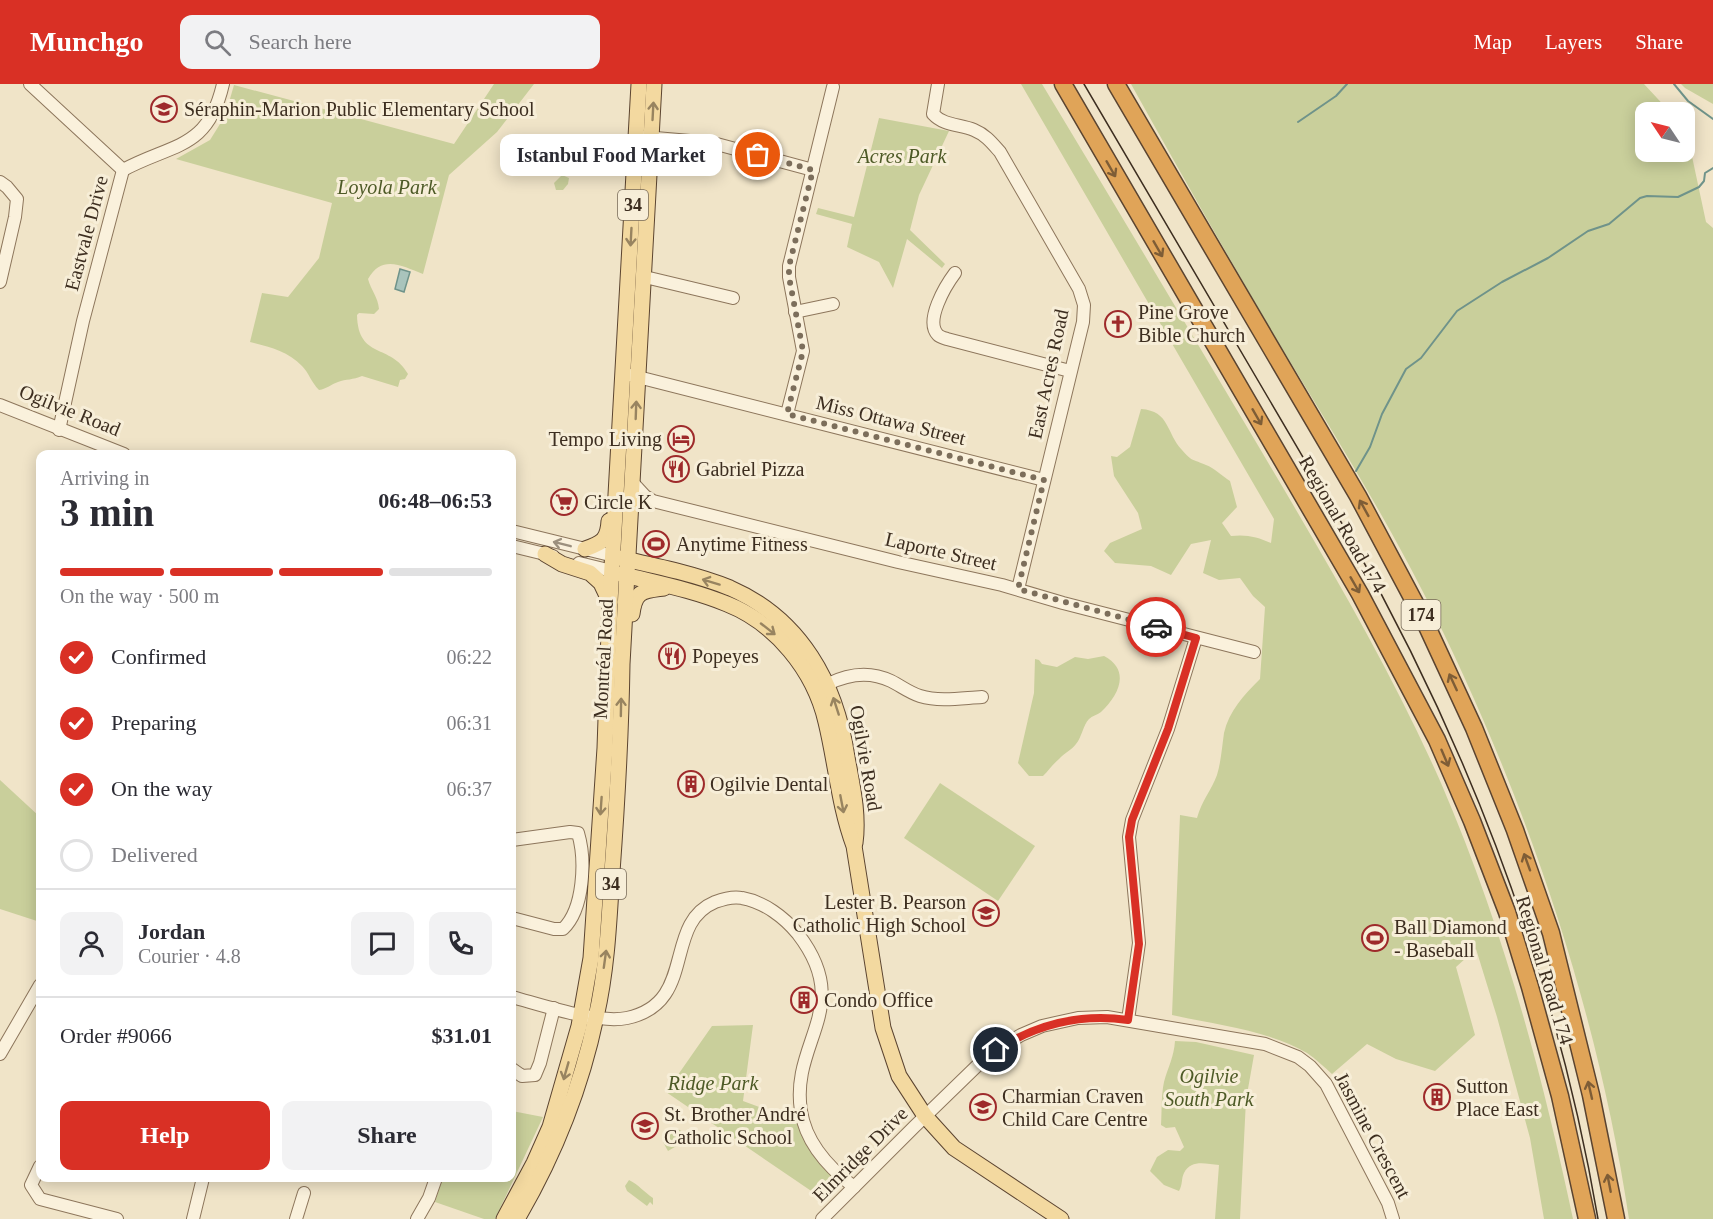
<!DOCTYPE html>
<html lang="en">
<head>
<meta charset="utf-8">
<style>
  body { margin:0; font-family:Georgia,serif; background:#f2f2f3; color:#2b2b33; height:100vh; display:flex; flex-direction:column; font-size:22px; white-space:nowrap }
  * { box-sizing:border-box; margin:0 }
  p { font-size:20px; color:#7c7c81 }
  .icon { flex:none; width:33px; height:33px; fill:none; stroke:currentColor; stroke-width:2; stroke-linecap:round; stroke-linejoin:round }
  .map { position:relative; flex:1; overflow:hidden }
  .drawer { position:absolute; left:36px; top:366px; width:480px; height:732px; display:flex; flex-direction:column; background:#fff; border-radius:12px; box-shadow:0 3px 15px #0003 }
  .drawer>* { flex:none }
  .needle { width:39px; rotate:305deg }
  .controls { position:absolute; left:1635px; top:18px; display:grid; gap:12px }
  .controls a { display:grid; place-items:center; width:60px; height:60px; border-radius:12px; background:#fff; box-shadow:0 3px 15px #0003; font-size:30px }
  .pin { position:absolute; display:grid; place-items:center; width:51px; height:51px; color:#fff; margin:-26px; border:3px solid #fff; border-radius:50%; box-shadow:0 2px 6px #0007 }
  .courier { position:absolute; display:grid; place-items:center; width:60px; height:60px; margin:-30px; border:4px solid #d93025; border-radius:50%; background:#fff; color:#222; box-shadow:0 2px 8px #0007 }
  .bubble { position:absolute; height:42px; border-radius:12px; background:#fff; box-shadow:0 3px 15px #0003; font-size:20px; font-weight:700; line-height:42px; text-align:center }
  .overview em { font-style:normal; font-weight:700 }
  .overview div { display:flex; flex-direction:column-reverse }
  .overview { display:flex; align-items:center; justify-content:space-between; height:102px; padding:0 24px }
  h1 { font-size:39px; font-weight:700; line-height:45px }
  .bar { display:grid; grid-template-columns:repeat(4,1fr); gap:9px 6px; align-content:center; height:72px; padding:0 24px }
  .bar i { height:8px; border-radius:4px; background:#e1e1e2 }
  .bar .on { background:#d93025 }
  .bar p { grid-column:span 4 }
  .line { display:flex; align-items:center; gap:15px; padding:0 24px; border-top:2px solid #e1e1e2 }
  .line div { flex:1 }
  .round { display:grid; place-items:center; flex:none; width:63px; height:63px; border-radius:12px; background:#f2f2f3 }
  ol { padding:0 24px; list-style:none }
  li { display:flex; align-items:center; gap:18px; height:66px }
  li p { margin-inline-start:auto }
  li .icon { padding:6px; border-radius:50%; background:#d93025; color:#fff; stroke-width:4 }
  li:last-child { color:#7c7c81 }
  li i { width:33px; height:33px; border:3px solid #e1e1e2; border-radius:50% }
  .action { display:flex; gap:12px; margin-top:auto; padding:12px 24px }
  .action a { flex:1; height:69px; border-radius:12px; background:#d93025; color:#fff; font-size:24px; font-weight:700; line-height:69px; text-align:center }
  .action a+a { background:#f2f2f3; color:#2b2b33 }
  header { display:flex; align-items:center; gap:36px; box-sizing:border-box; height:84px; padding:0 30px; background:#d93025; color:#fff }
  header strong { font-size:28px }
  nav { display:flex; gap:33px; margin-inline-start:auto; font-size:21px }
  .search { width:420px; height:54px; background:#f2f2f3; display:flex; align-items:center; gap:15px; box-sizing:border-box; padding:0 21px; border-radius:12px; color:#7c7c81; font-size:22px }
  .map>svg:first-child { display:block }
  .green { fill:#c9cf9b }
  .water { fill:#a9c4bc; stroke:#6f938a; stroke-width:1.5 }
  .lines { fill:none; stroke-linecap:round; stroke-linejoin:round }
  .stream { stroke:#6f938a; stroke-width:2 }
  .minor-casing { stroke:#8d765c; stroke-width:14 }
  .major-casing { stroke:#5b4430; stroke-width:17 }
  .highway-casing { stroke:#5b4430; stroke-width:19 }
  .minor { stroke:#faf1dc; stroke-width:12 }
  .major { stroke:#f3d9a0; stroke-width:15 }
  .highway { stroke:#e0a458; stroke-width:16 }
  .tram { stroke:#3d2e20; stroke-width:1.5 }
  .oneway { stroke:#988460 }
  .oneway2 { stroke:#7e5d36 }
  .oneway3 { stroke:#9c907e }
  .done { stroke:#7c6e5b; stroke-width:6; stroke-dasharray:0 10.8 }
  .route { stroke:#d93025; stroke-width:8 }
  .labels { text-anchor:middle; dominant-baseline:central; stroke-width:6; stroke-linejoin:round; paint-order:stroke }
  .shield { fill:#f7eed8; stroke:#756857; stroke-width:1.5 }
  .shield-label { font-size:18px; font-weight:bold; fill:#3d2e20 }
  .poi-label { font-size:20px; fill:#3d2e20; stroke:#f7eed8; text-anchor:start }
  .park-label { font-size:20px; font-style:italic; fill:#4d5a26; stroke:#f7eed8 }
  .street-label { font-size:20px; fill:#3d2e20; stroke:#f7eed8 }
</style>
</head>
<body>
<header>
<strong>Munchgo</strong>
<div class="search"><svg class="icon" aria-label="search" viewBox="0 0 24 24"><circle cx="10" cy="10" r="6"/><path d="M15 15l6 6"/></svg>Search here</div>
<nav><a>Map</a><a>Layers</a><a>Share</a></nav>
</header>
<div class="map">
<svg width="1713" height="1135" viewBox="0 0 1713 1135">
  <rect width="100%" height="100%" fill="#f0e4c8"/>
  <g class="green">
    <path d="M 494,0 L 534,0 L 497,48 L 449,91 L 423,190 C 402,182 382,170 368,195 C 371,206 378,213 379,225 L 374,230 L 359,229 L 357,231 C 358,276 391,259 408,290 L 405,295 L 400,296 L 398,303 L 362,292 C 353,296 346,295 338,298 C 331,300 327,305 319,306 C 311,298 309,289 302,282 C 288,267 269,263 250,258 L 262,209 L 288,213 L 319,174 L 332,119 L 176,75 L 210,56 L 225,32 L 234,1 L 454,60 Z"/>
    <path d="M 1021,0 L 1042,0 C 1112,116 1181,232 1250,348 C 1318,463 1387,577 1441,699 C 1502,841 1541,984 1573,1135 L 1544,1135 L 1530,1054 L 1497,933 L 1476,865 L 1456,883 L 1475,951 L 1435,987 L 1396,975 L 1367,960 L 1332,990 C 1324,983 1316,975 1307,969 C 1267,946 1217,941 1172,931 L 1180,731 L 1197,734 C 1202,716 1211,707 1217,691 C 1221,678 1222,663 1224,649 C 1229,627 1244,611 1260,595 L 1265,523 L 1253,512 L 1240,494 L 1219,496 L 1203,489 L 1211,456 L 1191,460 L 1171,491 L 1151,482 L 1115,479 L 1104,467 L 1110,459 L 1142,445 L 1138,429 L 1114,392 L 1111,372 L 1117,373 L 1130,363 L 1141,325 C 1170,327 1166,349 1182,366 C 1192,378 1193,375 1206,381 C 1214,384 1222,392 1230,397 L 1237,423 L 1222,439 L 1231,452 C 1246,450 1258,453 1271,459 L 1274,435 Z"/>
    <path d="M 1131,0 L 1644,0 L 1670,28 L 1646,28 L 1646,68 L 1684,68 L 1685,46 L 1687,49 L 1706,138 L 1713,144 L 1713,1135 L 1629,1135 C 1597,920 1521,699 1422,506 C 1378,420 1327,339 1277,256 C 1227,171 1179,86 1131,0 Z"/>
    <polygon points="1681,0 1713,0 1713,20 1685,4"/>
    <polygon points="879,34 949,47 919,111 910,146 945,180 942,184 907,155 893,204 879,178 847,163 852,140 816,130 818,124 854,133"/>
    <polygon points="562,91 569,94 568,100 563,106 556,106 554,99"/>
    <path d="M 1104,572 C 1131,586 1119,611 1101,628 C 1097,631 1092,632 1089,635 C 1083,641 1082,653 1076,660 C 1072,666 1064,669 1059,675 C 1053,680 1049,686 1043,692 L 1029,692 L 1018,679 L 1034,609 L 1035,575 L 1039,576 L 1042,580 L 1057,583 L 1075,573 L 1088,575 Z"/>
    <polygon points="0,696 40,733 40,838 0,825"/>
    <polygon points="940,699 1035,762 998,817 904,754"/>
    <path d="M 753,941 L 743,1017 L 797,1037 C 808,1066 819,1081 842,1101 L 826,1117 L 666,1008 L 712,942 Z"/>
    <path d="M 1175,957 L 1196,958 L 1254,971 L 1246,1016 L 1240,1135 L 1215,1135 L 1219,1081 C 1206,1080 1191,1075 1184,1089 C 1181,1095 1183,1100 1179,1107 L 1164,1101 L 1150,1087 L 1157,1073 L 1168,1066 L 1180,1067 L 1184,1063 L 1175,1043 L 1166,1044 L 1161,1041 C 1162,1027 1161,1012 1164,998 C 1168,983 1174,973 1175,957 Z"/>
    <polygon points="512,1027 543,1033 495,1135 484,1135 435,1118 442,1094 512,1094"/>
    <polygon points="676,1044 683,1048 685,1057 668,1067 663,1058 672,1045"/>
    <path d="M 629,1096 C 639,1101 644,1108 653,1114 L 653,1121 L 650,1118 L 647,1122 L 627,1107 L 625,1102 Z"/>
  </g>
  <polygon class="water" points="400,185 410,188 404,208 395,205"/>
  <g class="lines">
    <g class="stream">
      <polyline points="1674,0 1688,17 1713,35"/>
      <polyline points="1298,38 1336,12 1347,0"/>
      <polyline points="1356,387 1370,363 1382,330 1406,285 1421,274 1457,227 1502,198 1548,174 1588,147 1609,140 1640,114 1647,112 1678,113 1699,103 1704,97 1705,89 1713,84"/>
    </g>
    <defs>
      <g id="minor">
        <polyline points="30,0 123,86"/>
        <path d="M 938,0 L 933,30 C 944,42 960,40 974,46 C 986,51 992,59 1000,68 L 1079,205 L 1084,221 L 1083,238 L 1018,505"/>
        <polyline points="644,53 713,59 813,86"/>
        <path d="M 123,86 C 173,59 208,66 223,0"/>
        <polyline points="0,98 7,103 17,115 15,133 0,198"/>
        <path d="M 955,189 C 946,201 924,237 938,251 C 940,253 944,254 947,255 L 1070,287"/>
        <polyline points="645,193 733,214"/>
        <polyline points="795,228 833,220"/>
        <polyline points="630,291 1044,396"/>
        <polyline points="0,321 124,370"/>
        <polyline points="787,330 803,267 789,193 789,182 833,3"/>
        <polyline points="59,346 83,237 123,86"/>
        <polyline points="633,399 645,412 653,417 898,478 1002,501 1063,519 1254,568"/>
        <polyline points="512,447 614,472"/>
        <polyline points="512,462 553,472"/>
        <polyline points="579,479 612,487"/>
        <path d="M 828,600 C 848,590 870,587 891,597 C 901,602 910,609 920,612 C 940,618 962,614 982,613"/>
        <path d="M 512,756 L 570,748 L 578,749 C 586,776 584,825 563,845 L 554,845 L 512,834"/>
        <path d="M 512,913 C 542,921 597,940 627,934 C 698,919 662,840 715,818 C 723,815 733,812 742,814 C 764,818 784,833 798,850 C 855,924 790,957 801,1027 C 806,1060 829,1084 854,1103"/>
        <polyline points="1128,936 1139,859 1129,753 1132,736 1168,645 1196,554"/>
        <polyline points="0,970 40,901"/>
        <polyline points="512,985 522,992 535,991 540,979 554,924"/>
        <polyline points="40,1082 31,1101 40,1115 117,1135"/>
        <polyline points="193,1135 203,1094"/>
        <polyline points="296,1135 304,1109"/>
        <polyline points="417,1135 429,1114 436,1094"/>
        <polyline points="822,1135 914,1043 982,977 996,966 1021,951 1042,942 1078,934 1107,933 1265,960 1298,973 1310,982 1326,1000 1388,1119 1393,1135"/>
      </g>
      <g id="major">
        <path d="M 585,465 C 602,459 608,456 609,437"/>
        <polyline points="545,470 562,480 590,489 601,499 610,518"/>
        <path d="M 619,474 C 656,482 695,490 730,504 C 801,535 836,599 847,673 C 852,701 859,730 855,759"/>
        <path d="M 621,490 C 656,499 693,506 727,520 C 775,539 814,586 826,638 C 836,679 839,722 854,762 L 883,944 L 899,992 L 925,1032 L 954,1064 L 1061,1135"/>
        <path d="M 632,530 C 635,506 643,507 664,504"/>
        <polyline points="504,1135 534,1079 550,1043 579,942 591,874 605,664 610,518 639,0"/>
        <path d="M 517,1135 C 554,1072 581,1004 596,933 C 607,885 609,837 612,788 C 617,719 621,649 622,580 L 654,0"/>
      </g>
      <g id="highway">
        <polyline points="1063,0 1360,510 1437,656 1472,737 1507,828 1530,903 1560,1012 1587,1135"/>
        <polyline points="1116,0 1358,412 1424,536 1474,644 1515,746 1551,849 1591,1011 1616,1135"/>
      </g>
    </defs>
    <use href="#minor" class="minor-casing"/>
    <use href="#major" class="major-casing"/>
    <use href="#highway" class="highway-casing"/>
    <use href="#minor" class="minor"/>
    <use href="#major" class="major"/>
    <use href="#highway" class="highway"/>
    <path class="tram" d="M 1084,0 L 1351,455 C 1471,667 1557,894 1598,1135"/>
  </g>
  <defs><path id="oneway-shaft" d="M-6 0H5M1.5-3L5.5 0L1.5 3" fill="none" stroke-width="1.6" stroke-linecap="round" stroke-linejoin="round" transform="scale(1.5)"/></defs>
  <g class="oneway">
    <use href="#oneway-shaft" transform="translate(653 27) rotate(-87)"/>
    <use href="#oneway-shaft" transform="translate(631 153) rotate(93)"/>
    <use href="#oneway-shaft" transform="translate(636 326) rotate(-88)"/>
    <use href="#oneway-shaft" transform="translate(711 498) rotate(-163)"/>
    <use href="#oneway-shaft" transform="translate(768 545) rotate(38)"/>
    <use href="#oneway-shaft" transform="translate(836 622) rotate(-108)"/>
    <use href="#oneway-shaft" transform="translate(621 623) rotate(-89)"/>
    <use href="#oneway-shaft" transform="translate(842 720) rotate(79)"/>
    <use href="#oneway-shaft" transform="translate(601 722) rotate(94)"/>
    <use href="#oneway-shaft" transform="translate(605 875) rotate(-82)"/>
    <use href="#oneway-shaft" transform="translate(566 987) rotate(106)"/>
  </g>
  <g class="oneway2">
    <use href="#oneway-shaft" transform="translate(1111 85) rotate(60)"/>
    <use href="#oneway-shaft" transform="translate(1158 165) rotate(60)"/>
    <use href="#oneway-shaft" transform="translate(1257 333) rotate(60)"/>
    <use href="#oneway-shaft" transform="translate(1364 424) rotate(-119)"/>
    <use href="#oneway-shaft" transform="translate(1355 501) rotate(60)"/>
    <use href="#oneway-shaft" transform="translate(1453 598) rotate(-115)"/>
    <use href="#oneway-shaft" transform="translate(1445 674) rotate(67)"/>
    <use href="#oneway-shaft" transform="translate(1527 778) rotate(-110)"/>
    <use href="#oneway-shaft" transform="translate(1590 1006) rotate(-103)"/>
    <use href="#oneway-shaft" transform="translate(1609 1099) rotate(-101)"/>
  </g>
  <use class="oneway3" href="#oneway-shaft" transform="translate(562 460) rotate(-166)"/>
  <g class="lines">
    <polyline class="done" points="758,71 813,86 789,182 789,193 803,267 787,330 1044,396 1018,505 1156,543"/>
    <path class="route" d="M 996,966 C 1037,940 1080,929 1128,936 L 1139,860 L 1129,753 L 1132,736 L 1168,645 L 1196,554 L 1156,543"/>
  </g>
  <defs>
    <symbol id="school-ring" viewBox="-11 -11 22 22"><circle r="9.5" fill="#f7eed8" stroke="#9e2a2b" stroke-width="1.5"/><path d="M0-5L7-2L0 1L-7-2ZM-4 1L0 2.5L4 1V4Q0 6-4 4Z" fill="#9e2a2b"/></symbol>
    <symbol id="church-ring" viewBox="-11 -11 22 22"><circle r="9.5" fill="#f7eed8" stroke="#9e2a2b" stroke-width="1.5"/><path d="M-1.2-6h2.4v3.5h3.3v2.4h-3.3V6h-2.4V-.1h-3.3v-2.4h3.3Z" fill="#9e2a2b"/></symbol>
    <symbol id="hotel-ring" viewBox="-11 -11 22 22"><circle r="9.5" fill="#f7eed8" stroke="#9e2a2b" stroke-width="1.5"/><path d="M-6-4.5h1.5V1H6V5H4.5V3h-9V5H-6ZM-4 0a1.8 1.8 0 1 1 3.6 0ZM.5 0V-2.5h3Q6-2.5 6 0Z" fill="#9e2a2b"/></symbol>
    <symbol id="restaurant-ring" viewBox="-11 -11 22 22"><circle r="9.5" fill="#f7eed8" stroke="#9e2a2b" stroke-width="1.5"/><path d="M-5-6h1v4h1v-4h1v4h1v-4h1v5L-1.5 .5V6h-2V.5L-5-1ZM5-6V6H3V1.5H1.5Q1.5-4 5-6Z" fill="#9e2a2b"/></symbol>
    <symbol id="supermarket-ring" viewBox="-11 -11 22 22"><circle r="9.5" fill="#f7eed8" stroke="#9e2a2b" stroke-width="1.5"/><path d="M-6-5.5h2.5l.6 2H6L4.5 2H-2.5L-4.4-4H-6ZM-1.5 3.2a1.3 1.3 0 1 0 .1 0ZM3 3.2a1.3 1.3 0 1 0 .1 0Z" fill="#9e2a2b"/></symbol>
    <symbol id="stadium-ring" viewBox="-11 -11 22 22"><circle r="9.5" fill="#f7eed8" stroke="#9e2a2b" stroke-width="1.5"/><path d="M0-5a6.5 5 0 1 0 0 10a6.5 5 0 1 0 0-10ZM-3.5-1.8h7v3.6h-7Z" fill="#9e2a2b"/></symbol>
    <symbol id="building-ring" viewBox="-11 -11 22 22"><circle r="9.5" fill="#f7eed8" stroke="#9e2a2b" stroke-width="1.5"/><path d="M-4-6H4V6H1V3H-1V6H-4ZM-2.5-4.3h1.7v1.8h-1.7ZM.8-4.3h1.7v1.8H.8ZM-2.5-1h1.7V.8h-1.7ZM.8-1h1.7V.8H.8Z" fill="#9e2a2b"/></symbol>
  </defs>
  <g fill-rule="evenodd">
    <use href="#school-ring" x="149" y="10" width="30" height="30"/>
    <use href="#church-ring" x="1103" y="225" width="30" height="30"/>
    <use href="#hotel-ring" x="666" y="340" width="30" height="30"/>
    <use href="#restaurant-ring" x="661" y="370" width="30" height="30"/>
    <use href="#supermarket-ring" x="549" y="403" width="30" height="30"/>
    <use href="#stadium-ring" x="641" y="445" width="30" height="30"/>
    <use href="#restaurant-ring" x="657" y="557" width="30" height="30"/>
    <use href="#building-ring" x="676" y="685" width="30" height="30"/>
    <use href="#school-ring" x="971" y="814" width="30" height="30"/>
    <use href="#stadium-ring" x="1360" y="839" width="30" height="30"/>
    <use href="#building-ring" x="789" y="901" width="30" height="30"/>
    <use href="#building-ring" x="1422" y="998" width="30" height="30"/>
    <use href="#school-ring" x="968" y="1008" width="30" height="30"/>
    <use href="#school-ring" x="630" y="1027" width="30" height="30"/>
  </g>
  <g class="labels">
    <g class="shield">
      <rect x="618" y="106" width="30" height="30" rx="4.5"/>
      <rect x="1401.5" y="516" width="39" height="30" rx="4.5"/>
      <rect x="596" y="785" width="30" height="30" rx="4.5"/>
    </g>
    <g class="shield-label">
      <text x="633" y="121">34</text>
      <text x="1421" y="531">174</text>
      <text x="611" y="800">34</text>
    </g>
    <g class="poi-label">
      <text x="184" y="25">Séraphin-Marion Public Elementary School</text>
      <text x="1138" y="228">Pine Grove<tspan x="1138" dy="23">Bible Church</tspan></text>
      <text x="662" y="355" text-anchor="end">Tempo Living</text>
      <text x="696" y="385">Gabriel Pizza</text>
      <text x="584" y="418">Circle K</text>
      <text x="676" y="460">Anytime Fitness</text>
      <text x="692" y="572">Popeyes</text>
      <text x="710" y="700">Ogilvie Dental</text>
      <text x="966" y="818" text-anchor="end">Lester B. Pearson<tspan x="966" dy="23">Catholic High School</tspan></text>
      <text x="1394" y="843">Ball Diamond<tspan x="1394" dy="23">- Baseball</tspan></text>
      <text x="824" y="916">Condo Office</text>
      <text x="1456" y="1002">Sutton<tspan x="1456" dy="23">Place East</tspan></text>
      <text x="1002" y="1012">Charmian Craven<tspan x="1002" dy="23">Child Care Centre</tspan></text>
      <text x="664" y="1030">St. Brother André<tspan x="664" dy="23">Catholic School</tspan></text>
    </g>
    <g class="park-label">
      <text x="902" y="72">Acres Park</text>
      <text x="387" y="103">Loyola Park</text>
      <text x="1209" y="992">Ogilvie<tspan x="1209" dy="23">South Park</tspan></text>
      <text x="713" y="999">Ridge Park</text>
    </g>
    <g class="street-label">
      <text transform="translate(86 149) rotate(-75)">Eastvale Drive</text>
      <text transform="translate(1048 290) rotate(-78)">East Acres Road</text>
      <text transform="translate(70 326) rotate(22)">Ogilvie Road</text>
      <text transform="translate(891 336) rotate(14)">Miss Ottawa Street</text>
      <text transform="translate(1343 440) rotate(60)">Regional Road 174</text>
      <text transform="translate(941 467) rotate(13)">Laporte Street</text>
      <text transform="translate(603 575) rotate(-87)">Montréal Road</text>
      <text transform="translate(866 674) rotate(80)">Ogilvie Road</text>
      <text transform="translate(1545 886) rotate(73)">Regional Road 174</text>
      <text transform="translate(1373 1051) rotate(62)">Jasmine Crescent</text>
      <text transform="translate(860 1070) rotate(-45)">Elmridge Drive</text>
    </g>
  </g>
</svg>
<div class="controls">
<a><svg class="needle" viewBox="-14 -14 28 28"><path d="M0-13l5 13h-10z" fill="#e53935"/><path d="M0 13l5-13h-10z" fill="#7c7c81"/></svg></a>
</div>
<div class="pin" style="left:758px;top:71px;background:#ea580c"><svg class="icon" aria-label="bag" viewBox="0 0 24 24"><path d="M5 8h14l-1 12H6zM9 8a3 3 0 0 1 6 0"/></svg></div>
<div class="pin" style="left:996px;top:966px;background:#1f2937"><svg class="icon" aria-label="home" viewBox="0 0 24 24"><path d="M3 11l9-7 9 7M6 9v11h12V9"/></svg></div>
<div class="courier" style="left:1156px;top:543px"><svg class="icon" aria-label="car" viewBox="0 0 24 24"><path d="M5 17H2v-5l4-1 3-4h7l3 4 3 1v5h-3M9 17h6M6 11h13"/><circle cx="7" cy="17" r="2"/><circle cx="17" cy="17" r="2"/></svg></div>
<div class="bubble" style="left:500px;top:50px;width:222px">Istanbul Food Market</div>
<section class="drawer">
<div class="overview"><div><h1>3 min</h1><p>Arriving in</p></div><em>06:48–06:53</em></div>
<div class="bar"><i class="on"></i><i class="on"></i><i class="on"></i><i></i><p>On the way · 500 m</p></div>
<ol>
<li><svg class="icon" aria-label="check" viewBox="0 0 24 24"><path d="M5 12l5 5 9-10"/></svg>Confirmed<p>06:22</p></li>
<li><svg class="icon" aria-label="check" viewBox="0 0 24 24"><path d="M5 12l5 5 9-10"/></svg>Preparing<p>06:31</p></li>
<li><svg class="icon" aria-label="check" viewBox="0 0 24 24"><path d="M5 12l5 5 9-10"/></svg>On the way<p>06:37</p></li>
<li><i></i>Delivered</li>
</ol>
<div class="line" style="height:108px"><a class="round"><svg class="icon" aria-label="person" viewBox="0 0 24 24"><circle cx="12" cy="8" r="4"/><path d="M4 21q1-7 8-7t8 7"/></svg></a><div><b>Jordan</b><p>Courier · 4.8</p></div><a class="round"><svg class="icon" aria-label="chat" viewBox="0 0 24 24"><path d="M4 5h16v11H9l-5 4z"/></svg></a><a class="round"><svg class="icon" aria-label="phone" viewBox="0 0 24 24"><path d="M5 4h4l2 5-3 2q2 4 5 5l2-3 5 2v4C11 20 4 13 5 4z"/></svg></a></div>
<div class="line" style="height:78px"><div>Order #9066</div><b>$31.01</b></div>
<div class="action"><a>Help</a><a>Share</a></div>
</section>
</div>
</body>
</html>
